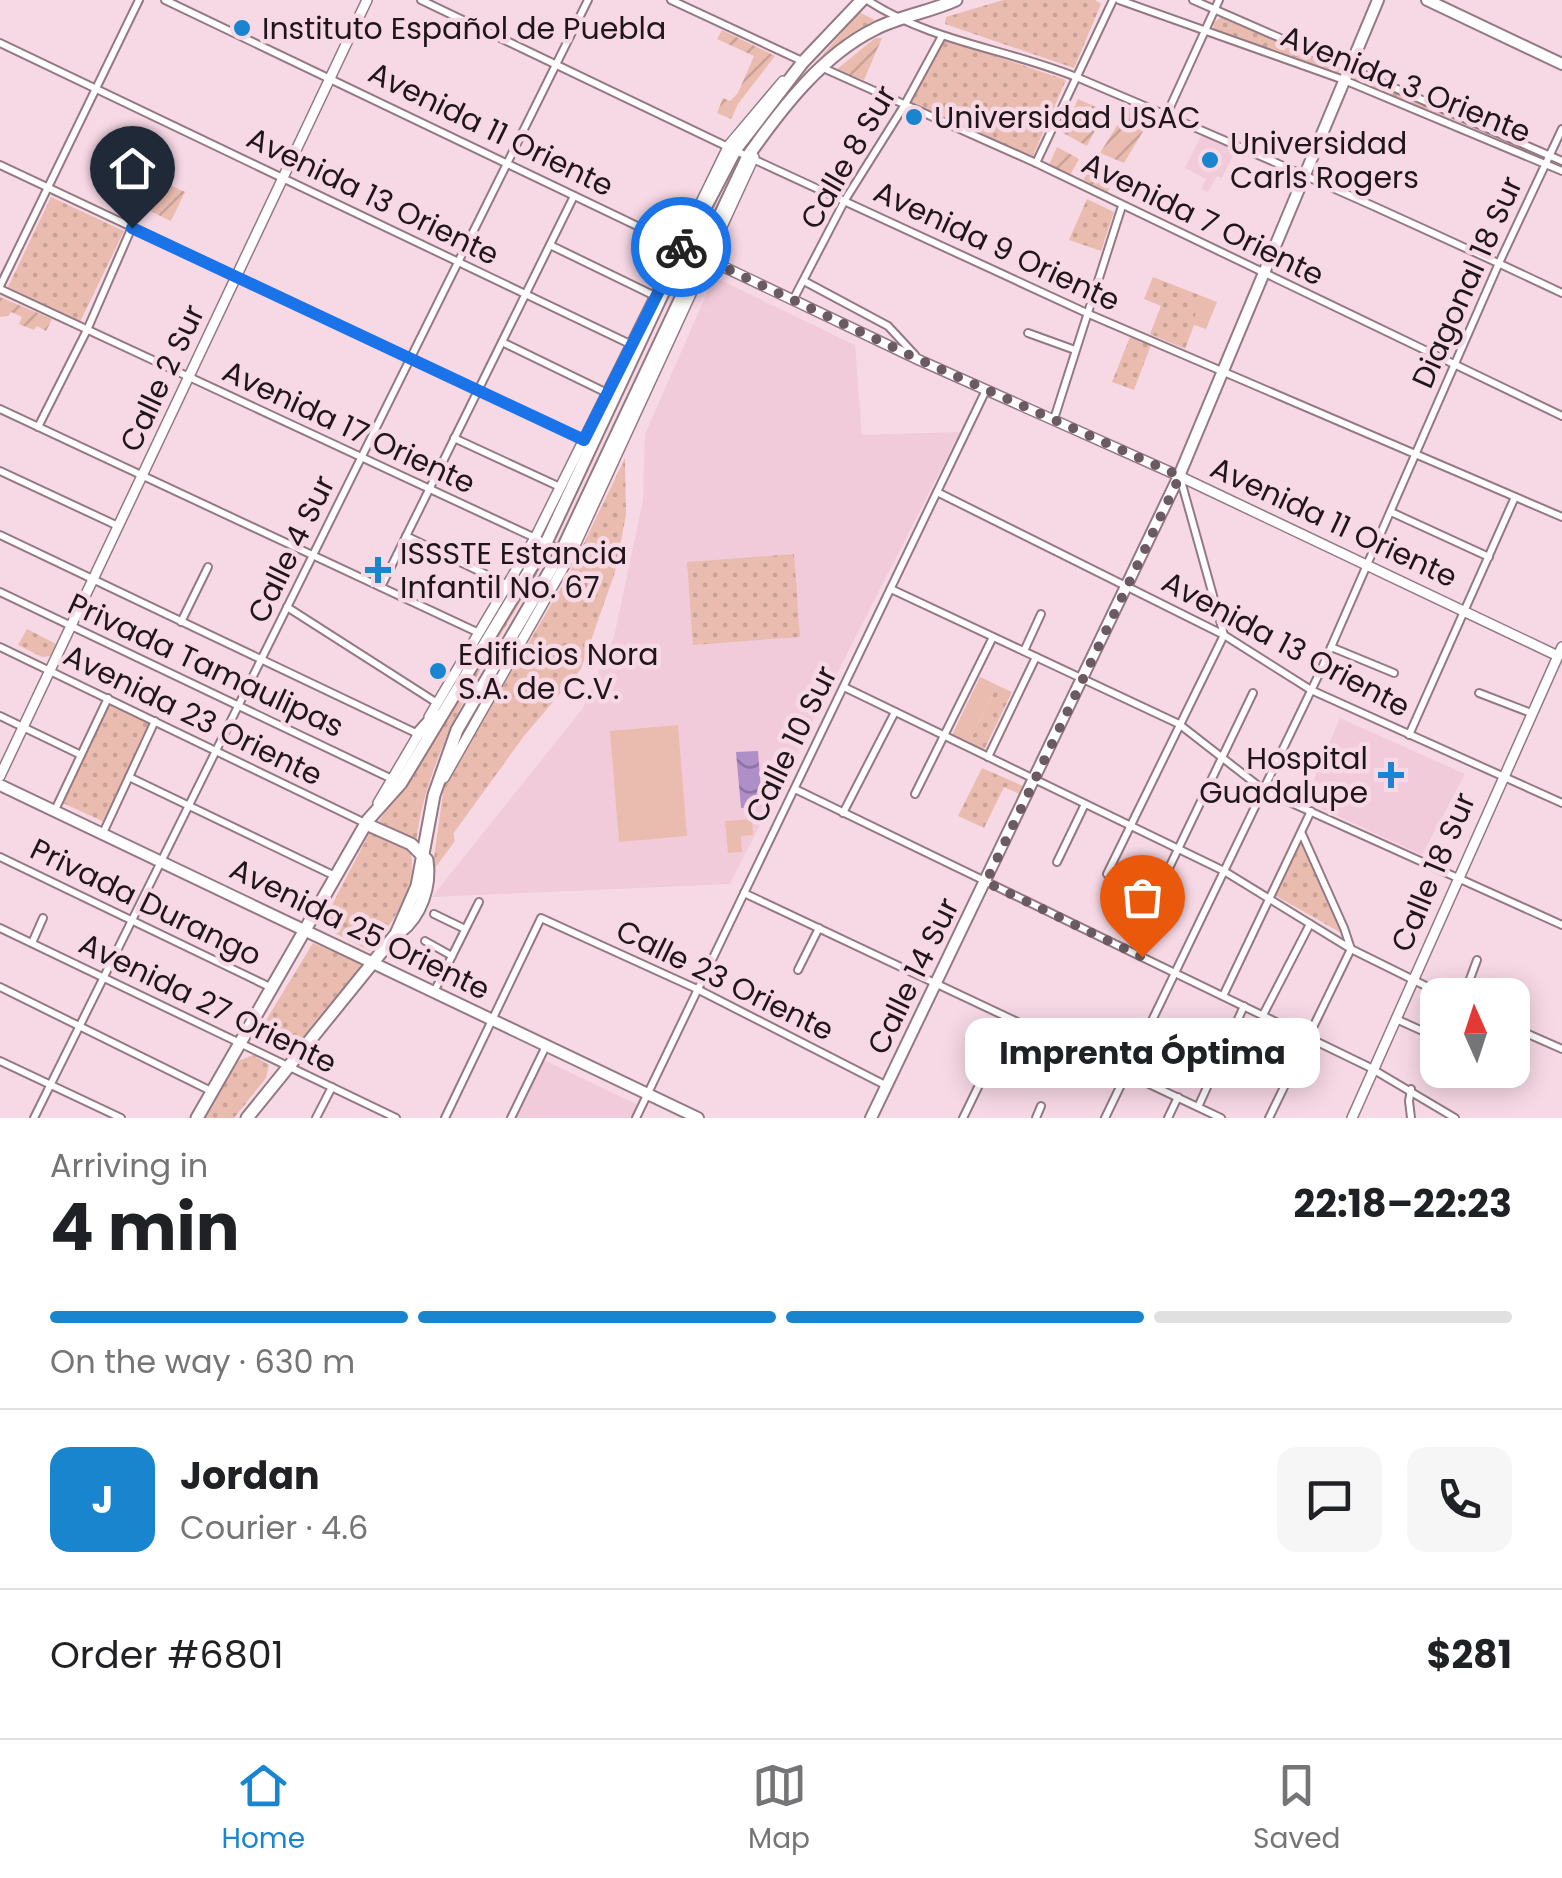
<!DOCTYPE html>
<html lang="en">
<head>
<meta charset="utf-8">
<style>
  body { margin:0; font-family:Poppins,sans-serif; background:#f6f6f6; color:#202124; height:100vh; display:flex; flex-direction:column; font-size:38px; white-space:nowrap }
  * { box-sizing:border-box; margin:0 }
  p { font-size:32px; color:#757577 }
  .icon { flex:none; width:55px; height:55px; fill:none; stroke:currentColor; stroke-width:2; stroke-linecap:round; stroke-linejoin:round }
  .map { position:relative; height:1118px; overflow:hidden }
  .details { display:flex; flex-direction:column; background:#fff; flex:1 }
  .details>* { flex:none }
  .needle { width:65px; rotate:357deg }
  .tools { position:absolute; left:1420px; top:978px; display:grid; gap:20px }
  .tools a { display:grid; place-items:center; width:110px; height:110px; border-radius:20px; background:#fff; box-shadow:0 5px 25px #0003; font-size:50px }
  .pin { position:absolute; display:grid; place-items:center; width:85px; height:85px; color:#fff; margin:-102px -42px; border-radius:50% 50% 50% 0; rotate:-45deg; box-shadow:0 0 10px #0007 }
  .pin .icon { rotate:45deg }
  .courier { position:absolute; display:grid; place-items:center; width:100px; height:100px; margin:-50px; border:8px solid #1a73e8; border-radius:50%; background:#fff; color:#222; box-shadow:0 2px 12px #0007 }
  .bubble { position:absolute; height:70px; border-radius:20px; background:#fff; box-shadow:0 5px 25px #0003; font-size:32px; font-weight:700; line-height:70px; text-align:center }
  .overview em { font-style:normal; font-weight:700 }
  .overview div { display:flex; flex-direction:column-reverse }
  .overview { display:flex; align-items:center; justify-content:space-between; height:170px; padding:0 50px }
  h1 { font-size:65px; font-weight:700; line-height:75px }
  .bar { display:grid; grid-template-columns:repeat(4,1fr); gap:15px 10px; align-content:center; height:120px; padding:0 50px }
  .bar i { height:12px; border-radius:8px; background:#e0e0e0 }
  .bar .on { background:#1985cf }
  .bar p { grid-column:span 4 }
  .line { display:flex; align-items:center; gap:25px; padding:0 50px; border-top:2px solid #e0e0e0 }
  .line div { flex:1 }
  .round { display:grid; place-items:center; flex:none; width:105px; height:105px; border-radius:20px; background:#f6f6f6 }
  .dock { display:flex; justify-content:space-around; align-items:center; height:140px; border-top:2px solid #e0e0e0; background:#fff; font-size:28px; color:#757577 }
  .dock a { display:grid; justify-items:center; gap:5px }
  .dock .on { color:#1985cf }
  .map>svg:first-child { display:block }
  .built { fill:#f2cbdb }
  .grass { fill:url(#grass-dots) }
  .garden { fill:url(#garden-furrows) }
  .pitch { fill:#eabcb0 }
  .water { fill:url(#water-waves) }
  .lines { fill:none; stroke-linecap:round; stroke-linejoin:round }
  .minor-casing { stroke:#947984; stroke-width:10 }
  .tertiary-casing { stroke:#947984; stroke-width:12 }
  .secondary-casing { stroke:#947984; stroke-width:14 }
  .primary-casing { stroke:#947984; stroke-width:15 }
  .minor { stroke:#fff; stroke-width:6 }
  .tertiary { stroke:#fff; stroke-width:9 }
  .secondary { stroke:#fff; stroke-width:10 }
  .primary { stroke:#fff; stroke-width:11 }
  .done { stroke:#6b5a61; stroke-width:10; stroke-dasharray:0 18 }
  .route { stroke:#1a73e8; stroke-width:12 }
  .poi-dot { fill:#1985cf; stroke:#f7d9e5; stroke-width:4 }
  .labels { text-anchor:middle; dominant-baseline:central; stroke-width:9; stroke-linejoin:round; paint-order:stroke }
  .poi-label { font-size:30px; fill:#20161a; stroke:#f7d9e5; text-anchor:start }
  .street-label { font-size:30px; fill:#20161a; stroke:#f7d9e5 }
</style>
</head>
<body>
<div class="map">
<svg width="1562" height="1118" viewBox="0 0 1562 1118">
  <defs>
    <pattern id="grass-dots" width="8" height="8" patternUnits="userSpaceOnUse" patternTransform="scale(2.5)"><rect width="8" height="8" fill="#eabcb0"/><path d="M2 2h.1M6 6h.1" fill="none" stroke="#c8a197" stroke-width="1.8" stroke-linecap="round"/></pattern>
    <pattern id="garden-furrows" width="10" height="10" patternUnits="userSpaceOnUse" patternTransform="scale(2.5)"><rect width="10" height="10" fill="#eabcb0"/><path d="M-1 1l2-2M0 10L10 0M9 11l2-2" fill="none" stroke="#c8a197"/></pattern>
    <pattern id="water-waves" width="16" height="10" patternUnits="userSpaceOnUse" patternTransform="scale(2.5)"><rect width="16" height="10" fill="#af8fc8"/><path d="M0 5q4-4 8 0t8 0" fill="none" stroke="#8e74a2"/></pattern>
  </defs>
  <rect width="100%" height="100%" fill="#f7d9e5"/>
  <g class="built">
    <polygon points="1202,134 1235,151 1222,178 1217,176 1208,192 1201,189 1206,179 1185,168"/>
    <polygon points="714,277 855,345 862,435 960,432 730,884 432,897 583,708 614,637 643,500 645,434"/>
    <polygon points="1340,718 1465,774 1422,855 1305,801"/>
    <polygon points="544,1060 638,1105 632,1118 516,1118"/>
  </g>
  <g class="grass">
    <polygon points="1003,0 1095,0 1101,4 1074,68 945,24 946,17"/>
    <polygon points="859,12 875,20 845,38 816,66 814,65"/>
    <polygon points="1221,17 1338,69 1340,71 1337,75 1214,31 1213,23"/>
    <polygon points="945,39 1066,80 1032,158 909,105"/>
    <polygon points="1352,75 1477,128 1477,129 1350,79"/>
    <polygon points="51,197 124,231 80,322 8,287"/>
    <polygon points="1087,199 1114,212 1101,251 1069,240"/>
    <polygon points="1153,277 1217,302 1206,329 1194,325 1185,349 1150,334 1161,306 1144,299"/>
    <polygon points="1130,337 1151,345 1134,390 1112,382"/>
    <polygon points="625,458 626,515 615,572 581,669 524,736 453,834 455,841 432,872 444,786 568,576"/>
    <path d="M 546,548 L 551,550 C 500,640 428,739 416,843 L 379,821 L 427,749 Z"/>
    <polygon points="794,554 800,637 693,645 687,562"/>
    <polygon points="27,629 56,644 50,656 42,657 18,645"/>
    <polygon points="997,685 1012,692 984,750 969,743"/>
    <polygon points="108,704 149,723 104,822 63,803"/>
    <polygon points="982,768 1023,786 1019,794 1004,787 984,828 958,816"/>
    <path d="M 372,828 L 410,849 C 420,884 391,926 370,951 L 321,926 Z"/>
    <polygon points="1300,840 1345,935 1276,896"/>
    <polygon points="313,943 364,965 287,1057 254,1040"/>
    <polygon points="253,1055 269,1065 266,1078 234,1118 204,1118 238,1061"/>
  </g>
  <g class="garden">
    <polygon points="722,30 775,56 738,104 731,119 717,113 723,98 730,101 738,93 754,56 717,39"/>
    <polygon points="875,38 882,38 864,80 836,70"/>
    <polygon points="1078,99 1105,111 1087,146 1063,133"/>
    <polygon points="1128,108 1151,118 1124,163 1100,153"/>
    <polygon points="1057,147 1079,159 1070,175 1049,165"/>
    <polygon points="1092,166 1115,179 1107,192 1083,180"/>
    <polygon points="164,182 185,192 171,221 150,211"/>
    <polygon points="0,297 52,319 46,331 37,326 34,330 19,324 22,317 11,312 8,316 0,317"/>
  </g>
  <g class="pitch">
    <polygon points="1202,298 1216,303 1206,328 1192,323"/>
    <polygon points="980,677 997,685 969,743 952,735"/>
    <polygon points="678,725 687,836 619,842 610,731"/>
    <polygon points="752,819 753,835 741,836 742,852 728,853 725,821"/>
  </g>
  <polygon class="water" points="758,751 762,806 741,808 736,752"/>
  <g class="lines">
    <defs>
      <g id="minor">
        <polyline points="165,0 679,246"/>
        <polyline points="421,0 753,159 1091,315 1562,517"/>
        <polyline points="671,0 802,61"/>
        <path d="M 867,0 C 933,43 1010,49 1081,79 C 1243,147 1403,218 1562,293"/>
        <polyline points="1119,0 1344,80 1562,171"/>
        <polyline points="1193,0 1562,161"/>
        <polyline points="0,43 630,344"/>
        <polyline points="823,68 1036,163 1562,416"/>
        <polyline points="1166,116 1219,0"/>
        <polyline points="1036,163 1113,0"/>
        <polyline points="0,165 584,440"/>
        <polyline points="550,245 655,296"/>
        <polyline points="804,281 888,326 915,355"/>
        <polyline points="0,286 139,0"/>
        <polyline points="0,289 561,550"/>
        <polyline points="793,300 845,200 904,106 942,36"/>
        <polyline points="1028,333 1075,350"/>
        <polyline points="502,342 607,393"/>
        <polyline points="0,409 479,633"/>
        <polyline points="1054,419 1122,206"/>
        <polyline points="38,427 87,330 132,227"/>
        <polyline points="454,438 560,487"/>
        <polyline points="0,471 118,526"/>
        <polyline points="937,492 1224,635 1311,690 1562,803"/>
        <polyline points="1391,512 1489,557"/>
        <polyline points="0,535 418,734"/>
        <polyline points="406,536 508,585"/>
        <polyline points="381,587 574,196"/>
        <polyline points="891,589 1179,724 1265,791 1562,925"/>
        <polyline points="0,592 392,779"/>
        <polyline points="287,607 437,703"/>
        <polyline points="181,622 208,567"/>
        <polyline points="0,647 365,823"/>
        <polyline points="1331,647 1394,673"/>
        <polyline points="1024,651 1041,614"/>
        <polyline points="844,687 1224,871 1351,949 1444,995"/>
        <polyline points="1479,693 1531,713"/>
        <polyline points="0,716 81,755"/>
        <polyline points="1409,735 1515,497"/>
        <polyline points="988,757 1036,657"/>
        <polyline points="129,777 335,876"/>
        <polyline points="795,789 1369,1067 1455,1118"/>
        <polyline points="915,794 993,637"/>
        <polyline points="55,810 108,698"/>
        <polyline points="843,813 895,712"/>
        <polyline points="103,833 155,721"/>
        <polyline points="0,857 272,988"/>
        <polyline points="1057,862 1085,804"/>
        <polyline points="1107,874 1224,635 1180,477"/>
        <polyline points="744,893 1221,1118"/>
        <polyline points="1156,895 1253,693"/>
        <polyline points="434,914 465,929"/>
        <polyline points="0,928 396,1118"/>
        <polyline points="425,941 452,956"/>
        <polyline points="32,943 43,918"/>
        <polyline points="798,970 819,928"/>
        <polyline points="0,987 211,1091"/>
        <polyline points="434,992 479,902"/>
        <polyline points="1464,995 1477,960"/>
        <polyline points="1223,996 1311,811"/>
        <polyline points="1263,1015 1310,924"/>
        <polyline points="1396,1019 1438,1038"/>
        <polyline points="1512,1027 1562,1049"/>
        <polyline points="0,1061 121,1118"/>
        <polyline points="1411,1089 1409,1101 1411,1118"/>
        <polyline points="1198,1107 1244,1006"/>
        <polyline points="34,1118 588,0"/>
        <polyline points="316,1118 332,1087"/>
        <polyline points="445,1118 541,918 697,989 887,1086"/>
        <polyline points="511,1118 546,1046"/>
        <polyline points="636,1118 986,390"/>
        <polyline points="963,1118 982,1079"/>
        <polyline points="1036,1118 1041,1106"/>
        <polyline points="1105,1118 1321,670 1499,263 1562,129"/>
        <polyline points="1168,1118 1178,1097"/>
        <polyline points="1269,1118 1351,949 1344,928 1302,834"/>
      </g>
      <g id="tertiary">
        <polyline points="687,231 729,145 783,81"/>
        <polyline points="682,247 919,360 1179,476 1558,656"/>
        <polyline points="429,717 535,538 669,268"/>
        <polyline points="0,776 367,0"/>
        <polyline points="444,778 571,554 754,157"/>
        <polyline points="378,803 421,730"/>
        <polyline points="1352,1118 1562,647"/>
      </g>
      <g id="secondary">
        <polyline points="1427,0 1562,64"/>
        <polyline points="0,785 698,1118"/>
        <polyline points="871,1118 1179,476 1378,0"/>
      </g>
      <g id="primary">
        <polyline points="418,734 435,715"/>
        <path d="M 366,824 L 411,844 L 427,860 C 431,886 421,916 400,932"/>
        <polyline points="197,1118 368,820 401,783 546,543 684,248 736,149 803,62 862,0"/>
        <path d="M 247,1118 L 396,934 L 417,886 L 434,795 L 457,730 L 562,550 L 748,156 C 781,109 822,55 875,29 C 900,16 930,12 956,0"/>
      </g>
    </defs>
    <use href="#minor" class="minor-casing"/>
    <use href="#tertiary" class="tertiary-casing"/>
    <use href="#secondary" class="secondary-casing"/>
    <use href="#primary" class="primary-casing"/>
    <use href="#minor" class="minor"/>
    <use href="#tertiary" class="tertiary"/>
    <use href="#secondary" class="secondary"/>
    <use href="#primary" class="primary"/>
  </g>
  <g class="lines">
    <polyline class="done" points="681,247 920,360 1180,476 986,882 1142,957"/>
    <polyline class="route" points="132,228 584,440 681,247"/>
  </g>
  <g class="poi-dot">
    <circle cx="242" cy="28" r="10"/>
    <circle cx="914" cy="117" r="10"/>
    <circle cx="1210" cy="160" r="10"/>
    <path d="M373 555h10v10h10v10h-10v10h-10v-10h-10v-10h10z"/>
    <circle cx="438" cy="671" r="10"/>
    <path d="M1386 760h10v10h10v10h-10v10h-10v-10h-10v-10h10z"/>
  </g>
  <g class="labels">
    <g class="poi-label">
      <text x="262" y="28">Instituto Español de Puebla</text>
      <text x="934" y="117">Universidad USAC</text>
      <text x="1230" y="143">Universidad<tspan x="1230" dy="34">Carls Rogers</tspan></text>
      <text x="400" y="553">ISSSTE Estancia<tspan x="400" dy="34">Infantil No. 67</tspan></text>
      <text x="458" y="654">Edificios Nora<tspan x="458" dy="34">S.A. de C.V.</tspan></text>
      <text x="1368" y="758" text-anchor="end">Hospital<tspan x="1368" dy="34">Guadalupe</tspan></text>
    </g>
    <g class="street-label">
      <text transform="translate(1406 84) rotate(22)">Avenida 3 Oriente</text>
      <text transform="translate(491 129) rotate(26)">Avenida 11 Oriente</text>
      <text transform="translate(848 157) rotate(-60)">Calle 8 Sur</text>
      <text transform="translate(373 196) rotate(26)">Avenida 13 Oriente</text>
      <text transform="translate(1203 219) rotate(26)">Avenida 7 Oriente</text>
      <text transform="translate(997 246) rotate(25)">Avenida 9 Oriente</text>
      <text transform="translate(1467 282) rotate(-66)">Diagonal 18 Sur</text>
      <text transform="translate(162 378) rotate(-65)">Calle 2 Sur</text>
      <text transform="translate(349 427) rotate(25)">Avenida 17 Oriente</text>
      <text transform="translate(1334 522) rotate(25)">Avenida 11 Oriente</text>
      <text transform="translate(291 549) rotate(-64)">Calle 4 Sur</text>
      <text transform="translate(1286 644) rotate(28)">Avenida 13 Oriente</text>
      <text transform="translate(206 665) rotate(25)">Privada Tamaulipas</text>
      <text transform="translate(193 715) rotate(26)">Avenida 23 Oriente</text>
      <text transform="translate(791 744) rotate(-64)">Calle 10 Sur</text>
      <text transform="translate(1433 872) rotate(-67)">Calle 18 Sur</text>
      <text transform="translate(146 902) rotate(26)">Privada Durango</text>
      <text transform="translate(360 929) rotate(26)">Avenida 25 Oriente</text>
      <text transform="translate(913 976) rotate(-64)">Calle 14 Sur</text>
      <text transform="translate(725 980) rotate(26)">Calle 23 Oriente</text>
      <text transform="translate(208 1003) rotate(26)">Avenida 27 Oriente</text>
    </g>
  </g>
</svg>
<div class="tools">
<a><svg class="needle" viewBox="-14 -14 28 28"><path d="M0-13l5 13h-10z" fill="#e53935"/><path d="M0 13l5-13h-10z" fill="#757577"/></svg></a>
</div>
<div class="pin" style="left:1142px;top:957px;background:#ea580c"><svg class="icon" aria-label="bag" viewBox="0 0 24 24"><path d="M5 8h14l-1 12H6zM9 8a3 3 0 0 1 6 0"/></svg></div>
<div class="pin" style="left:132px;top:228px;background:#1f2937"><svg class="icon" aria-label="home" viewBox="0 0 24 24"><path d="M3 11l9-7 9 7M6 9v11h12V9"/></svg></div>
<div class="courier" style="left:681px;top:247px"><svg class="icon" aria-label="bike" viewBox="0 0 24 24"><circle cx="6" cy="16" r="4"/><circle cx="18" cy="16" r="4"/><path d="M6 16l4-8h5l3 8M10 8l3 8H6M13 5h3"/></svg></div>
<div class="bubble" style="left:965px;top:1018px;width:355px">Imprenta Óptima</div>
</div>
<section class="details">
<div class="overview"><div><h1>4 min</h1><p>Arriving in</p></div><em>22:18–22:23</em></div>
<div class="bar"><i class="on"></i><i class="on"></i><i class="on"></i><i></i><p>On the way · 630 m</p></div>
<div class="line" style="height:180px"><b class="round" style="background:#1985cf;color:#fff">J</b><div><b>Jordan</b><p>Courier · 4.6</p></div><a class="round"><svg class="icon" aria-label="chat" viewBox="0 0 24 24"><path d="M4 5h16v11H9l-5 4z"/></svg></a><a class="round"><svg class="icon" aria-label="phone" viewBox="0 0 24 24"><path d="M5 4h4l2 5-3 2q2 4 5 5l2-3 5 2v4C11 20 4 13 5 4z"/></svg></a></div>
<div class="line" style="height:130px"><div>Order #6801</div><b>$281</b></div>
</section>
<nav class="dock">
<a class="on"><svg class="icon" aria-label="home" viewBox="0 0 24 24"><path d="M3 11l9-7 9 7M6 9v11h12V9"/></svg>Home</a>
<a><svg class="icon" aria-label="map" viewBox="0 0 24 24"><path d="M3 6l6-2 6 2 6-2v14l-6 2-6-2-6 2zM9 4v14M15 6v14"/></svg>Map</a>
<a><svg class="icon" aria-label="saved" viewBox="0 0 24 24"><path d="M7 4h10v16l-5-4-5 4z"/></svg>Saved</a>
</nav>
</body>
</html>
